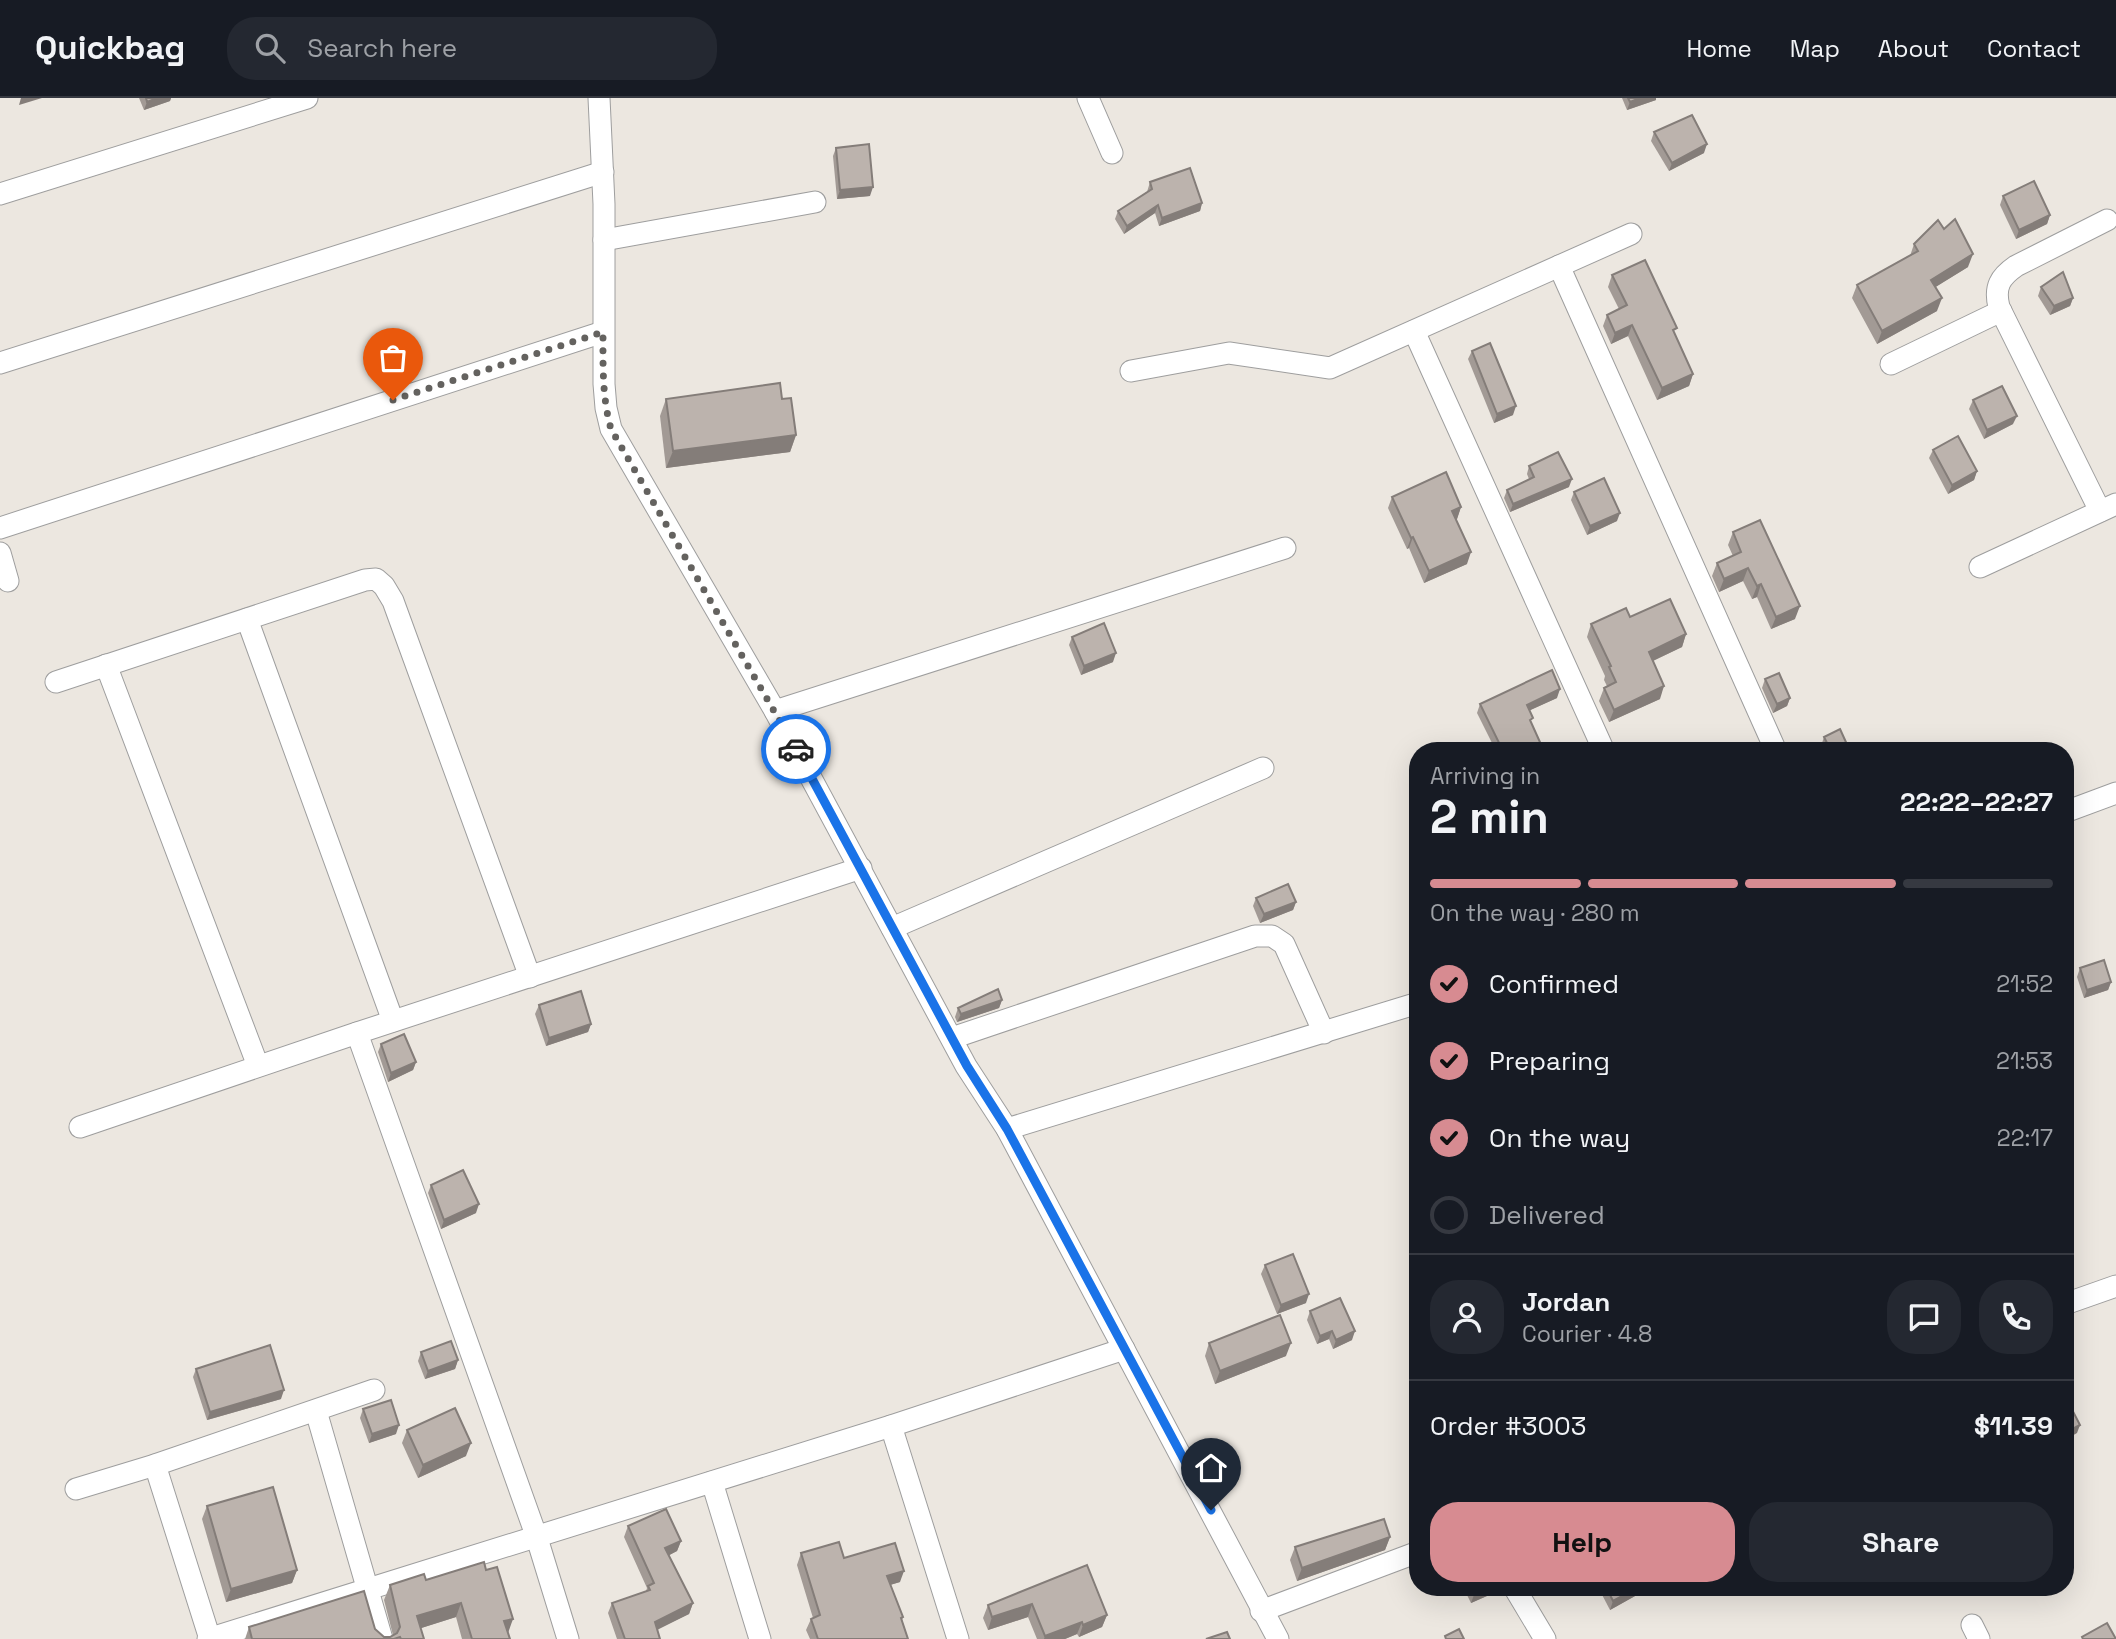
<!DOCTYPE html>
<html lang="en">
<head>
<meta charset="utf-8">
<style>
  body { margin:0; font-family:"Space Grotesk",sans-serif; background:#242831; color:#f1f3f6; height:100vh; display:flex; flex-direction:column; font-size:26px; white-space:nowrap }
  * { box-sizing:border-box; margin:0 }
  p { font-size:23px; color:#9ea1a6 }
  .icon { flex:none; width:38px; height:38px; fill:none; stroke:currentColor; stroke-width:2; stroke-linecap:round; stroke-linejoin:round }
  .map { position:relative; flex:1; overflow:hidden }
  .sheet { position:absolute; left:1409px; top:644px; width:665px; height:854px; display:flex; flex-direction:column; background:#171b24; border-radius:28px; box-shadow:0 7px 28px #0002 }
  .sheet>* { flex:none }
  .pin { position:absolute; display:grid; place-items:center; width:60px; height:60px; color:#fff; margin:-72px -30px; border-radius:50% 50% 50% 0; rotate:-45deg; box-shadow:0 0 7px #0007 }
  .pin .icon { rotate:45deg }
  .courier { position:absolute; display:grid; place-items:center; width:70px; height:70px; margin:-35px; border:5px solid #1a73e8; border-radius:50%; background:#fff; color:#222; box-shadow:0 2px 9px #0007 }
  .summary em { font-style:normal; font-weight:600 }
  .summary div { display:flex; flex-direction:column-reverse }
  .summary { display:flex; align-items:center; justify-content:space-between; height:119px; padding:0 21px }
  h1 { font-size:46px; font-weight:600; line-height:52px }
  .bar { display:grid; grid-template-columns:repeat(4,1fr); gap:10px 7px; align-content:center; height:84px; padding:0 21px }
  .bar i { height:9px; border-radius:5px; background:#363941 }
  .bar .on { background:#d78b91 }
  .bar p { grid-column:span 4 }
  .line { display:flex; align-items:center; gap:18px; padding:0 21px; border-top:2px solid #363941 }
  .line div { flex:1 }
  .round { display:grid; place-items:center; flex:none; width:74px; height:74px; border-radius:28px; background:#242831 }
  ol { padding:0 21px; list-style:none }
  li { display:flex; align-items:center; gap:21px; height:77px }
  li p { margin-inline-start:auto }
  li .icon { padding:7px; border-radius:50%; background:#d78b91; color:#111; stroke-width:4 }
  li:last-child { color:#9ea1a6 }
  li i { width:38px; height:38px; border:4px solid #363941; border-radius:50% }
  .action { display:flex; gap:14px; margin-top:auto; padding:14px 21px }
  .action a { flex:1; height:80px; border-radius:28px; background:#d78b91; color:#111; font-size:28px; font-weight:600; line-height:80px; text-align:center }
  .action a+a { background:#242831; color:#f1f3f6 }
  header { display:flex; align-items:center; gap:42px; box-sizing:border-box; height:98px; padding:0 35px; background:#171b24; border-bottom:2px solid #363941 }
  header strong { font-size:33px }
  nav { display:flex; gap:38px; margin-inline-start:auto; font-size:24px }
  .search { width:490px; height:63px; background:#242831; display:flex; align-items:center; gap:18px; box-sizing:border-box; padding:0 24px; border-radius:28px; color:#9ea1a6; font-size:26px }
  .map>svg:first-child { display:block }
  .lines { fill:none; stroke-linecap:round; stroke-linejoin:round }
  .minor-casing { stroke:#9e9e9e; stroke-width:23 }
  .minor { stroke:#fff; stroke-width:21 }
  .wall { fill:#a29a95 }
  .shaded-wall { fill:#847d79 }
  .building { fill:#bcb3ad; stroke:#847d79; stroke-width:2 }
  .done { stroke:#64625f; stroke-width:7; stroke-dasharray:0 12.6 }
  .route { stroke:#1a73e8; stroke-width:9 }
</style>
</head>
<body>
<header>
<strong>Quickbag</strong>
<div class="search"><svg class="icon" aria-label="search" viewBox="0 0 24 24"><circle cx="10" cy="10" r="6"/><path d="M15 15l6 6"/></svg>Search here</div>
<nav><a>Home</a><a>Map</a><a>About</a><a>Contact</a></nav>
</header>
<div class="map">
<svg width="2116" height="1541" viewBox="0 0 2116 1541">
  <rect width="100%" height="100%" fill="#ece7e0"/>
  <g class="lines">
    <defs>
      <g id="minor">
        <polyline points="599,0 604,106 604,286 606,310 611,331 775,613 966,968 1007,1031 1278,1541"/>
        <polyline points="1088,0 1112,55"/>
        <polyline points="0,96 307,0"/>
        <polyline points="604,142 815,104"/>
        <polyline points="1559,168 1776,653"/>
        <polyline points="1414,233 1604,653"/>
        <polyline points="0,265 603,74"/>
        <polyline points="1891,266 2001,213"/>
        <polyline points="1131,273 1229,255 1330,270 1631,136"/>
        <path d="M 2100,413 L 1999,209 C 1994,189 2000,179 2016,168 L 2107,122"/>
        <polyline points="0,430 603,234"/>
        <polyline points="0,455 8,483"/>
        <polyline points="1980,469 2116,406"/>
        <polyline points="247,521 393,923"/>
        <polyline points="106,567 258,968"/>
        <polyline points="56,584 365,482 376,481 384,488 393,503 530,879"/>
        <polyline points="775,613 1285,450"/>
        <polyline points="2065,714 2116,695"/>
        <polyline points="892,830 1263,670"/>
        <polyline points="952,940 1255,838 1272,838 1284,846 1324,935"/>
        <polyline points="80,1029 357,935"/>
        <polyline points="1007,1031 1418,905"/>
        <polyline points="2065,1206 2116,1188"/>
        <polyline points="316,1313 382,1541"/>
        <polyline points="891,1328 958,1541"/>
        <polyline points="155,1367 210,1541"/>
        <polyline points="712,1384 760,1541"/>
        <polyline points="76,1391 155,1367 374,1292"/>
        <polyline points="1514,1489 1545,1541"/>
        <polyline points="1261,1513 1418,1454"/>
        <polyline points="1972,1527 1979,1541"/>
        <polyline points="208,1541 891,1328 1124,1251"/>
        <polyline points="568,1541 536,1437 357,935 861,770"/>
      </g>
    </defs>
    <use href="#minor" class="minor-casing"/>
    <use href="#minor" class="minor"/>
  </g>
  <g class="wall">
    <polygon points="139,0 171,0 170,3 144,12"/>
    <polygon points="1622,0 1656,0 1656,2 1627,12"/>
    <polygon points="1654,34 1704,55 1669,73 1651,43"/>
    <polygon points="836,50 870,98 837,101 833,58"/>
    <polygon points="1150,84 1202,105 1200,113 1159,128 1155,115 1124,136 1115,121 1118,113 1147,94"/>
    <polygon points="2003,98 2050,117 2047,126 2016,141 2000,107"/>
    <polygon points="1914,146 1968,169 1935,189 1937,213 1877,246 1852,200 1857,187 1910,158"/>
    <polygon points="1612,177 1675,237 1693,276 1689,288 1657,302 1628,238 1611,246 1603,228 1607,217 1619,211 1608,189"/>
    <polygon points="2041,189 2073,200 2070,208 2050,217 2038,198"/>
    <polygon points="1472,253 1513,317 1494,325 1468,261"/>
    <polygon points="666,301 782,301 796,337 790,354 666,370 660,318"/>
    <polygon points="1973,302 2013,326 1984,341 1969,311"/>
    <polygon points="1933,352 1977,373 1974,382 1948,396 1929,360"/>
    <polygon points="1529,368 1569,389 1510,414 1504,400 1507,392 1529,381 1527,376"/>
    <polygon points="1574,394 1617,423 1587,437 1571,402"/>
    <polygon points="1392,399 1461,409 1457,421 1456,421 1467,466 1424,485 1409,450 1407,451 1388,410"/>
    <polygon points="1733,434 1795,521 1771,531 1757,499 1752,501 1743,483 1719,494 1712,478 1717,465 1733,458 1728,447"/>
    <polygon points="1630,519 1686,536 1682,549 1653,563 1660,601 1609,624 1599,603 1604,590 1607,588 1604,582 1605,578 1587,539 1591,526"/>
    <polygon points="1072,539 1113,564 1081,577 1069,547"/>
    <polygon points="1765,581 1790,600 1787,608 1773,615 1762,590"/>
    <polygon points="1557,600 1530,612 1531,626 1544,653 1496,653 1477,615 1480,606"/>
    <polygon points="1824,639 1850,653 1820,653 1820,651"/>
    <polygon points="1256,800 1296,804 1293,812 1260,825 1253,808"/>
    <polygon points="2080,870 2111,884 2108,892 2084,900 2077,879"/>
    <polygon points="1002,902 999,910 957,924 955,919 958,910"/>
    <polygon points="539,907 591,926 588,934 546,948 535,916"/>
    <polygon points="381,946 416,964 413,972 388,984 378,954"/>
    <polygon points="431,1087 476,1115 441,1131 428,1095"/>
    <polygon points="1265,1167 1306,1205 1277,1216 1261,1176"/>
    <polygon points="1310,1213 1352,1242 1333,1251 1329,1241 1317,1246 1307,1222"/>
    <polygon points="1209,1245 1286,1258 1215,1286 1205,1258"/>
    <polygon points="421,1254 458,1262 455,1271 425,1281 418,1263"/>
    <polygon points="196,1271 281,1301 207,1322 193,1279"/>
    <polygon points="363,1311 396,1336 369,1345 360,1320"/>
    <polygon points="407,1332 466,1358 418,1380 402,1345"/>
    <polygon points="207,1408 297,1472 292,1485 226,1504 202,1421"/>
    <polygon points="628,1428 681,1443 677,1453 669,1457 693,1505 689,1516 657,1531 660,1541 617,1541 608,1515 612,1505 646,1493 647,1490 624,1439"/>
    <polygon points="1390,1439 1385,1452 1297,1483 1290,1462 1295,1449"/>
    <polygon points="801,1455 844,1460 900,1484 890,1487 903,1519 902,1522 908,1541 810,1541 806,1532 811,1521 813,1520 797,1467"/>
    <polygon points="1087,1467 1107,1517 1102,1529 1079,1539 1077,1536 1065,1541 1037,1541 1028,1519 988,1532 983,1520 988,1507"/>
    <polygon points="426,1482 508,1534 510,1541 462,1541 456,1519 421,1530 424,1541 245,1541 249,1529 375,1531 384,1539 390,1539 393,1537 384,1502 390,1487"/>
    <polygon points="1463,1489 1497,1489 1496,1494 1471,1505"/>
    <polygon points="1598,1489 1645,1489 1644,1493 1610,1512"/>
  </g>
  <g class="shaded-wall">
    <polygon points="21,0 42,0 19,7"/>
    <polygon points="157,0 171,0 170,3 144,12 147,4"/>
    <polygon points="1640,0 1656,0 1656,2 1627,12 1630,4"/>
    <polygon points="1707,46 1704,55 1669,73 1672,65"/>
    <polygon points="873,89 870,98 837,101 840,92"/>
    <polygon points="1202,105 1200,113 1159,128 1162,120"/>
    <polygon points="1158,107 1155,115 1124,136 1127,128"/>
    <polygon points="2050,117 2047,126 2016,141 2019,132"/>
    <polygon points="1973,156 1968,169 1926,195 1931,182"/>
    <polygon points="1942,200 1937,213 1877,246 1882,233"/>
    <polygon points="2073,200 2070,208 2050,217 2054,208"/>
    <polygon points="1632,227 1628,238 1611,246 1615,235"/>
    <polygon points="1693,276 1689,288 1657,302 1662,290"/>
    <polygon points="1516,308 1513,317 1494,325 1497,316"/>
    <polygon points="2017,318 2013,326 1984,341 1987,332"/>
    <polygon points="796,337 790,354 666,370 673,353"/>
    <polygon points="1977,373 1974,382 1948,396 1952,387"/>
    <polygon points="1572,381 1569,389 1510,414 1513,406"/>
    <polygon points="1461,409 1457,421 1448,425 1452,413"/>
    <polygon points="1620,415 1617,423 1587,437 1590,428"/>
    <polygon points="1413,439 1409,450 1407,451 1411,440"/>
    <polygon points="1471,454 1467,466 1424,485 1429,473"/>
    <polygon points="1748,470 1743,483 1719,494 1724,481"/>
    <polygon points="1761,486 1757,499 1752,501 1757,488"/>
    <polygon points="1800,508 1795,521 1771,531 1776,519"/>
    <polygon points="1686,536 1682,549 1644,567 1649,554"/>
    <polygon points="1116,555 1113,564 1081,577 1084,568"/>
    <polygon points="1664,588 1660,601 1609,624 1614,612"/>
    <polygon points="1560,591 1557,600 1524,615 1527,607"/>
    <polygon points="1790,600 1787,608 1773,615 1777,606"/>
    <polygon points="1296,804 1293,812 1260,825 1264,816"/>
    <polygon points="2111,884 2108,892 2084,900 2087,892"/>
    <polygon points="1002,902 999,910 957,924 961,916"/>
    <polygon points="591,926 588,934 546,948 549,940"/>
    <polygon points="416,964 413,972 388,984 391,975"/>
    <polygon points="2071,979 2066,992 2065,992 2065,982"/>
    <polygon points="479,1106 476,1115 441,1131 444,1122"/>
    <polygon points="2072,1182 2069,1191 2065,1193 2065,1186"/>
    <polygon points="1309,1196 1306,1205 1277,1216 1281,1207"/>
    <polygon points="1332,1233 1329,1241 1317,1246 1320,1238"/>
    <polygon points="1355,1233 1352,1242 1333,1251 1336,1242"/>
    <polygon points="1291,1245 1286,1258 1215,1286 1220,1273"/>
    <polygon points="458,1262 455,1271 425,1281 428,1273"/>
    <polygon points="284,1292 281,1301 207,1322 210,1314"/>
    <polygon points="399,1327 396,1336 369,1345 372,1336"/>
    <polygon points="2080,1327 2077,1335 2065,1342 2065,1335"/>
    <polygon points="471,1345 466,1358 418,1380 423,1367"/>
    <polygon points="1390,1439 1385,1452 1297,1483 1302,1470"/>
    <polygon points="681,1443 677,1453 662,1461 665,1450"/>
    <polygon points="297,1472 292,1485 226,1504 231,1491"/>
    <polygon points="904,1473 900,1484 883,1489 887,1478"/>
    <polygon points="1490,1489 1497,1489 1496,1494 1471,1505 1474,1497"/>
    <polygon points="1639,1489 1645,1489 1644,1493 1610,1512 1613,1503"/>
    <polygon points="461,1505 456,1519 412,1533 417,1518"/>
    <polygon points="693,1505 689,1516 651,1535 655,1524"/>
    <polygon points="1032,1506 1028,1519 988,1532 992,1519"/>
    <polygon points="1107,1517 1102,1529 1079,1539 1083,1527"/>
    <polygon points="513,1521 508,1535 504,1523"/>
    <polygon points="1082,1524 1077,1536 1065,1541 1044,1541 1045,1538"/>
  </g>
  <g class="building">
    <polygon points="146,0 157,0 147,4"/>
    <polygon points="1628,0 1640,0 1630,4"/>
    <polygon points="1692,17 1707,46 1672,65 1654,34"/>
    <polygon points="869,46 873,89 840,92 836,50"/>
    <polygon points="1190,70 1202,105 1162,120 1158,107 1127,128 1118,113 1152,91 1150,84"/>
    <polygon points="2034,83 2050,117 2019,132 2003,98"/>
    <polygon points="1955,121 1973,156 1931,182 1942,200 1882,233 1857,187 1918,153 1914,146 1938,122 1944,131"/>
    <polygon points="1645,162 1677,230 1673,232 1693,276 1662,290 1632,227 1615,235 1607,217 1627,207 1612,177"/>
    <polygon points="2063,174 2073,200 2054,208 2041,189"/>
    <polygon points="1490,245 1516,308 1497,316 1472,253"/>
    <polygon points="780,285 782,301 791,300 796,337 673,353 666,301"/>
    <polygon points="2002,288 2017,318 1987,332 1973,302"/>
    <polygon points="1958,338 1977,373 1952,387 1933,352"/>
    <polygon points="1558,354 1572,381 1513,406 1507,392 1534,379 1529,368"/>
    <polygon points="1446,374 1461,409 1452,413 1471,454 1429,473 1413,439 1411,440 1392,399"/>
    <polygon points="1604,380 1620,415 1590,428 1574,394"/>
    <polygon points="1760,422 1800,508 1776,519 1761,486 1757,488 1748,470 1724,481 1717,465 1741,454 1733,434"/>
    <polygon points="1670,501 1686,536 1649,554 1664,588 1614,612 1604,590 1616,584 1609,569 1611,568 1591,526 1626,510 1630,519"/>
    <polygon points="1104,525 1116,555 1084,568 1072,539"/>
    <polygon points="1552,572 1560,591 1527,607 1533,620 1530,622 1544,653 1503,653 1480,606"/>
    <polygon points="1779,575 1790,600 1777,606 1765,581"/>
    <polygon points="1840,631 1850,653 1831,653 1824,639"/>
    <polygon points="1288,786 1296,804 1264,816 1256,800"/>
    <polygon points="2104,862 2111,884 2087,892 2080,870"/>
    <polygon points="998,891 1002,902 961,916 958,910"/>
    <polygon points="581,893 591,926 549,940 539,907"/>
    <polygon points="404,936 416,964 391,975 381,946"/>
    <polygon points="2065,967 2071,979 2065,982"/>
    <polygon points="463,1072 479,1106 444,1122 431,1087"/>
    <polygon points="1293,1156 1309,1196 1281,1207 1265,1167"/>
    <polygon points="2065,1166 2072,1182 2065,1186"/>
    <polygon points="1340,1200 1355,1233 1336,1242 1332,1233 1320,1238 1310,1213"/>
    <polygon points="1280,1217 1291,1245 1220,1273 1209,1245"/>
    <polygon points="451,1243 458,1262 428,1273 421,1254"/>
    <polygon points="270,1247 284,1292 210,1314 196,1271"/>
    <polygon points="2065,1298 2080,1327 2065,1335"/>
    <polygon points="391,1302 399,1327 372,1336 363,1311"/>
    <polygon points="455,1310 471,1345 423,1367 407,1332"/>
    <polygon points="273,1389 297,1472 231,1491 207,1408"/>
    <polygon points="666,1411 681,1443 665,1450 693,1505 655,1524 660,1541 625,1541 612,1505 650,1492 648,1488 654,1485 628,1428"/>
    <polygon points="1384,1421 1390,1439 1302,1470 1295,1449"/>
    <polygon points="839,1444 844,1460 895,1445 904,1473 887,1478 903,1519 901,1520 908,1541 818,1541 811,1521 820,1517 801,1455"/>
    <polygon points="484,1464 486,1472 497,1469 513,1521 504,1523 510,1541 472,1541 461,1505 417,1518 424,1541 401,1541 400,1539 394,1541 252,1541 249,1529 364,1493 375,1531 384,1539 390,1539 397,1535 400,1529 390,1487 424,1476 426,1482"/>
    <polygon points="1087,1467 1107,1517 1083,1527 1082,1524 1045,1538 1032,1506 992,1519 988,1507"/>
    <polygon points="1470,1489 1490,1489 1474,1497"/>
    <polygon points="1606,1489 1639,1489 1613,1503"/>
    <polygon points="2107,1525 2116,1541 2083,1541 2082,1539"/>
    <polygon points="1459,1531 1464,1541 1446,1541 1445,1538"/>
    <polygon points="1227,1534 1230,1541 1206,1541"/>
  </g>
  <g class="lines">
    <path class="done" d="M 393,302 L 603,234 C 603,267 602,299 611,331 L 796,651"/>
    <polyline class="route" points="796,651 967,968 1007,1031 1211,1412"/>
  </g>
</svg>
<div class="pin" style="left:393px;top:302px;background:#ea580c"><svg class="icon" aria-label="bag" viewBox="0 0 24 24"><path d="M5 8h14l-1 12H6zM9 8a3 3 0 0 1 6 0"/></svg></div>
<div class="pin" style="left:1211px;top:1412px;background:#1f2937"><svg class="icon" aria-label="home" viewBox="0 0 24 24"><path d="M3 11l9-7 9 7M6 9v11h12V9"/></svg></div>
<div class="courier" style="left:796px;top:651px"><svg class="icon" aria-label="car" viewBox="0 0 24 24"><path d="M5 17H2v-5l4-1 3-4h7l3 4 3 1v5h-3M9 17h6M6 11h13"/><circle cx="7" cy="17" r="2"/><circle cx="17" cy="17" r="2"/></svg></div>
<section class="sheet">
<div class="summary"><div><h1>2 min</h1><p>Arriving in</p></div><em>22:22–22:27</em></div>
<div class="bar"><i class="on"></i><i class="on"></i><i class="on"></i><i></i><p>On the way · 280 m</p></div>
<ol>
<li><svg class="icon" aria-label="check" viewBox="0 0 24 24"><path d="M5 12l5 5 9-10"/></svg>Confirmed<p>21:52</p></li>
<li><svg class="icon" aria-label="check" viewBox="0 0 24 24"><path d="M5 12l5 5 9-10"/></svg>Preparing<p>21:53</p></li>
<li><svg class="icon" aria-label="check" viewBox="0 0 24 24"><path d="M5 12l5 5 9-10"/></svg>On the way<p>22:17</p></li>
<li><i></i>Delivered</li>
</ol>
<div class="line" style="height:126px"><a class="round"><svg class="icon" aria-label="person" viewBox="0 0 24 24"><circle cx="12" cy="8" r="4"/><path d="M4 21q1-7 8-7t8 7"/></svg></a><div><b>Jordan</b><p>Courier · 4.8</p></div><a class="round"><svg class="icon" aria-label="chat" viewBox="0 0 24 24"><path d="M4 5h16v11H9l-5 4z"/></svg></a><a class="round"><svg class="icon" aria-label="phone" viewBox="0 0 24 24"><path d="M5 4h4l2 5-3 2q2 4 5 5l2-3 5 2v4C11 20 4 13 5 4z"/></svg></a></div>
<div class="line" style="height:91px"><div>Order #3003</div><b>$11.39</b></div>
<div class="action"><a>Help</a><a>Share</a></div>
</section>
</div>
</body>
</html>
